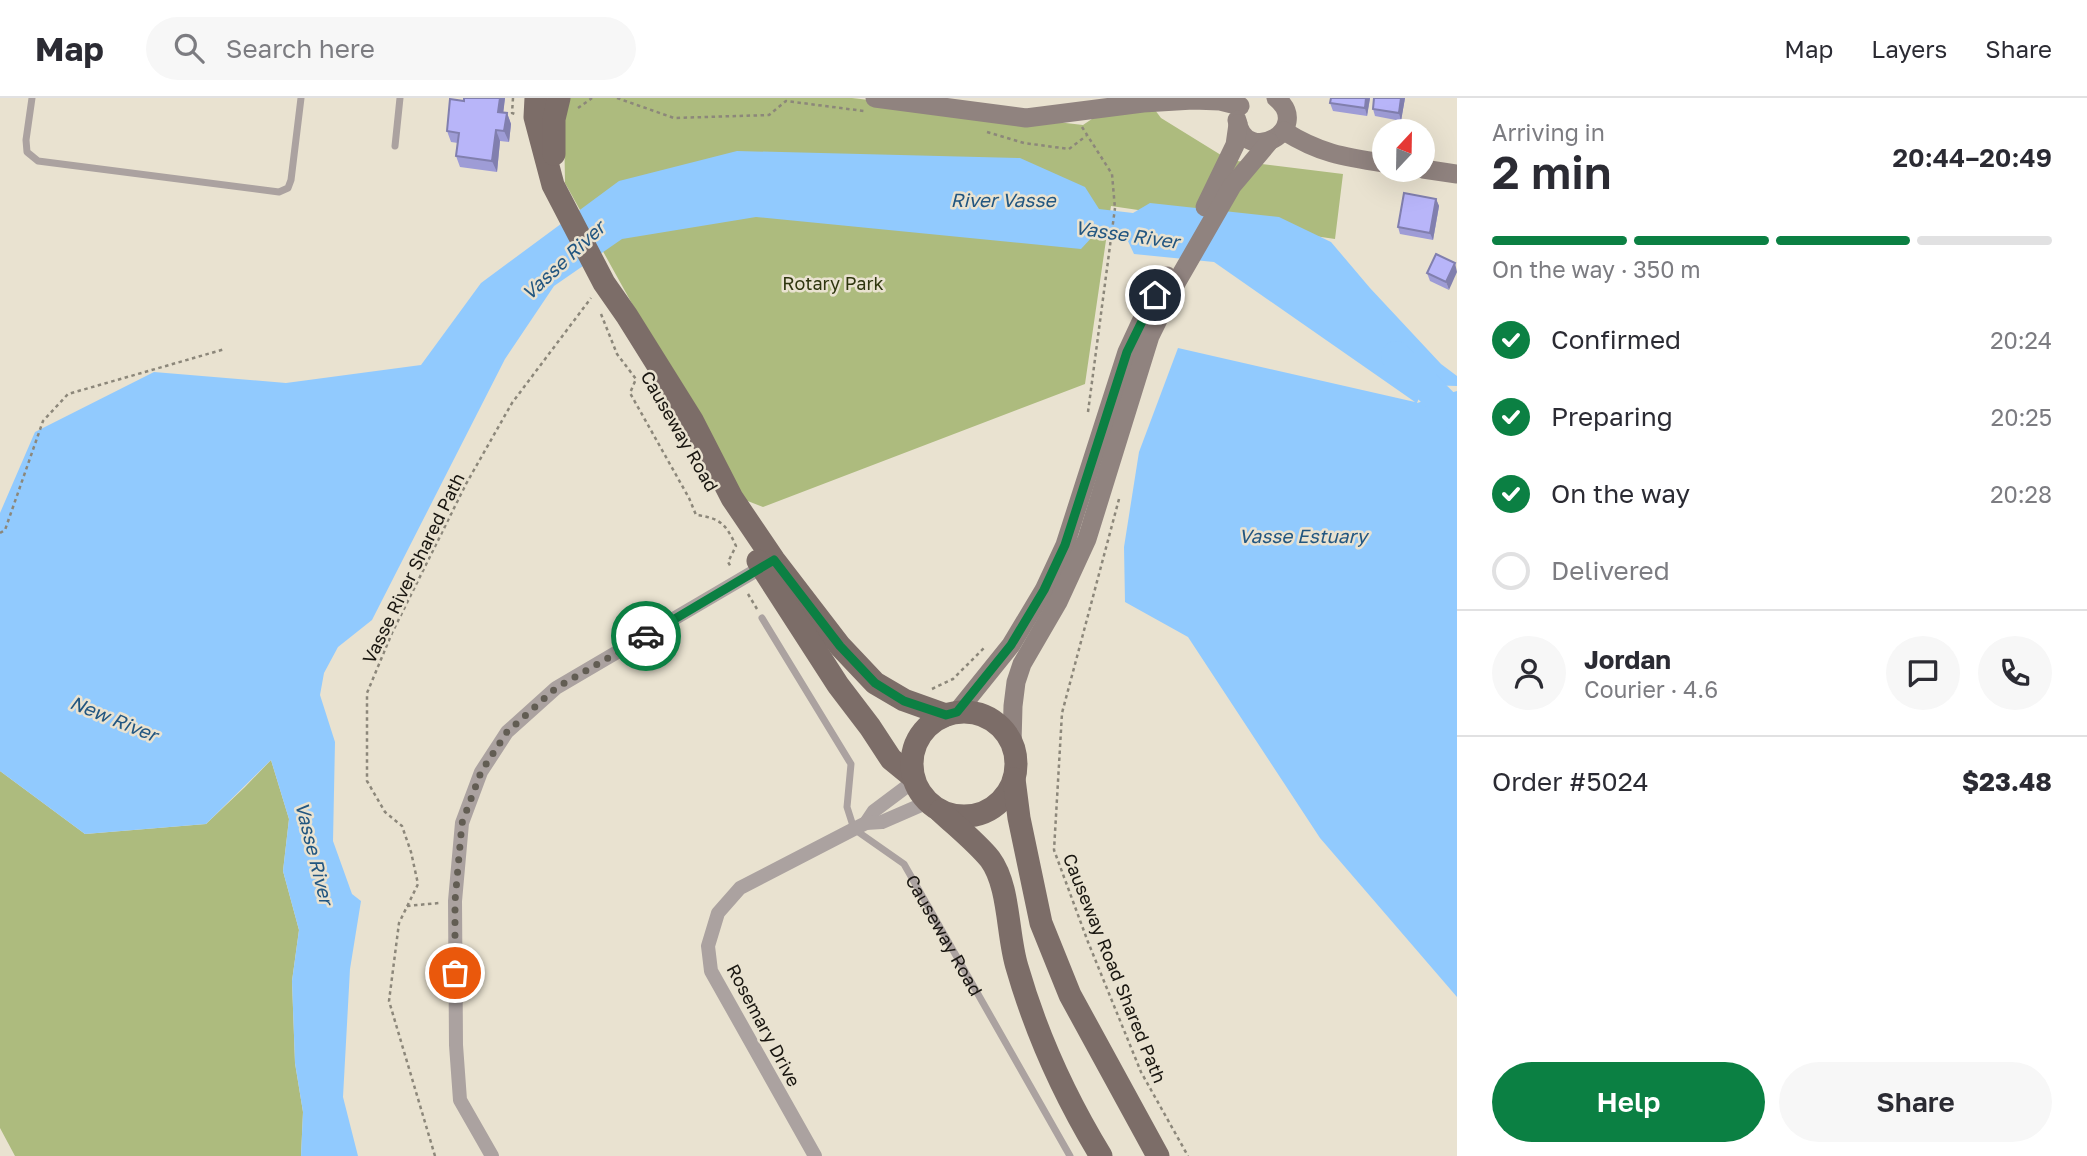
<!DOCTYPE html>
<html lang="en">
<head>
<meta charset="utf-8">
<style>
  body { margin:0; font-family:"Golos Text",sans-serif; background:#f7f7f7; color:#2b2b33; height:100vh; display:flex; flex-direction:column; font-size:26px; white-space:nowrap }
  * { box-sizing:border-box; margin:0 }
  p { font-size:23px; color:#7c7c81 }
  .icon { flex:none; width:38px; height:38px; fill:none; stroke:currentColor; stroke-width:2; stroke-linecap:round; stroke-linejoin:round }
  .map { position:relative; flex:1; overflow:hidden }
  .side { display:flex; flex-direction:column; background:#fff; width:630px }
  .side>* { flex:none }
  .needle { width:46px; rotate:22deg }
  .fabs { position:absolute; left:1372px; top:21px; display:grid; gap:14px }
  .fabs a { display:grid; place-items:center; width:63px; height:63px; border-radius:50%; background:#fff; box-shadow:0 7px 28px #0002; font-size:35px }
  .pin { position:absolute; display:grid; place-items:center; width:60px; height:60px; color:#fff; margin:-30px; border:4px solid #fff; border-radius:50%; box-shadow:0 2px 7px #0007 }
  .courier { position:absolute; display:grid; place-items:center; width:70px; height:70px; margin:-35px; border:5px solid #0b8043; border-radius:50%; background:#fff; color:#222; box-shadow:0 2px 9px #0007 }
  .headline em { font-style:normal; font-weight:600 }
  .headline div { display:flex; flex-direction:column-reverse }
  .headline { display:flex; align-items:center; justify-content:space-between; height:119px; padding:0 35px }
  h1 { font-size:46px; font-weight:600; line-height:52px }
  .bar { display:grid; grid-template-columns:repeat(4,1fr); gap:10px 7px; align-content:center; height:84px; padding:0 35px }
  .bar i { height:9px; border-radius:5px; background:#e1e1e2 }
  .bar .on { background:#0b8043 }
  .bar p { grid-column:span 4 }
  .line { display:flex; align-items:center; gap:18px; padding:0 35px; border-top:2px solid #e1e1e2 }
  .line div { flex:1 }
  .round { display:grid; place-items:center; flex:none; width:74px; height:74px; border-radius:37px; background:#f7f7f7 }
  ol { padding:0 35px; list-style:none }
  li { display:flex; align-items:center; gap:21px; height:77px }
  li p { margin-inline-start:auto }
  li .icon { padding:7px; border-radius:50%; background:#0b8043; color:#fff; stroke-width:4 }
  li:last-child { color:#7c7c81 }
  li i { width:38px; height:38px; border:4px solid #e1e1e2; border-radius:50% }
  .action { display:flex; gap:14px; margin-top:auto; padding:14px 35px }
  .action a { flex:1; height:80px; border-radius:42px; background:#0b8043; color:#fff; font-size:28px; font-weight:600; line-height:80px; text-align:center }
  .action a+a { background:#f7f7f7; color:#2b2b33 }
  header { display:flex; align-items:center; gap:42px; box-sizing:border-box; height:98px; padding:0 35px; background:#fff; border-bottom:2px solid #e1e1e2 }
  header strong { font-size:33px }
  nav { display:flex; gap:38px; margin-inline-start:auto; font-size:24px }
  .search { width:490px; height:63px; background:#f7f7f7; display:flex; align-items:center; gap:18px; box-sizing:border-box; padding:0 24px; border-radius:38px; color:#7c7c81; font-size:26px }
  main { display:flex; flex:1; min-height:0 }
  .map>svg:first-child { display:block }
  .green { fill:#adbb7e }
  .water { fill:#91cafe }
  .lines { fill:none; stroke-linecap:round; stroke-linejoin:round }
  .river { stroke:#91cafe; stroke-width:30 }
  .path { stroke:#8c877a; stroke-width:2.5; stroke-dasharray:3.5 3.5; stroke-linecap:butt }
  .lane { stroke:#aba2a0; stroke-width:7 }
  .street { stroke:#aba2a0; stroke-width:14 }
  .secondary { stroke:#90837f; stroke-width:19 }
  .primary { stroke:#7c6d68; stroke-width:23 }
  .wall { fill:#9e9cd6 }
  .shaded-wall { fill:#817fae }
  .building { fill:#b8b5f9; stroke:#817fae; stroke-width:2 }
  .done { stroke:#625d53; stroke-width:7; stroke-dasharray:0 12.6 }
  .route { stroke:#0b8043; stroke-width:9 }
  .labels { text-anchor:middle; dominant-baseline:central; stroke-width:5; stroke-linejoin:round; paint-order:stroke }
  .park-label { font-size:18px; fill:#2f360f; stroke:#e9e2d0 }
  .street-label { font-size:18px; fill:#191610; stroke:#e9e2d0 }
  .water-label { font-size:19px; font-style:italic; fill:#225680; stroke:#e9e2d0 }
</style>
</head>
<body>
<header>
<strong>Map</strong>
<div class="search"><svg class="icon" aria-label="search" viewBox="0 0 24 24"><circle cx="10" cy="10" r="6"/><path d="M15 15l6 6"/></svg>Search here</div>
<nav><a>Map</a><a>Layers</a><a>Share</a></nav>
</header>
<main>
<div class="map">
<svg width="1457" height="1058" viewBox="0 0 1457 1058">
  <rect width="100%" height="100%" fill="#e9e2d0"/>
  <g class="green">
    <polygon points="570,0 852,0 1083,27 1123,0 1146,0 1161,20 1229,62 1343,76 1335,141 1111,108 1085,286 763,409 740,400 565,85 564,24"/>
    <polygon points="271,662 289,721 283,773 299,832 292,883 295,965 303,1014 301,1058 15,1058 0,1030 0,673 85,736 206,726 245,689"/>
  </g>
  <polygon class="water" points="737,53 1020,60 1085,89 1099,111 1133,115 1150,105 1279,119 1331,144 1370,190 1441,266 1457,278 1457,288 1424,287 1417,305 1457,293 1457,899 1320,740 1188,539 1125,504 1124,449 1139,354 1178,250 1415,304 1214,164 1134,156 1127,141 1094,137 1081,151 756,119 622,141 554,188 505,261 372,522 338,549 324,575 320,597 335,644 333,743 352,796 361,803 350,871 343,999 358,1058 301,1058 303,1014 295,965 292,883 299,832 283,773 289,721 271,662 206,726 85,736 0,673 0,415 35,334 154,274 286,285 421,267 481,185 619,83"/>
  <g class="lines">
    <polyline class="river" points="1396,258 1457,319"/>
    <g class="path">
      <polyline points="513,0 512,15 515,16"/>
      <polyline points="617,0 674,20 769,17 786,3 864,13"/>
      <polyline points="578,10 592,0"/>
      <polyline points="1082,29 1112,76 1115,111"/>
      <polyline points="987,34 1024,45 1069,51 1086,38"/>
      <path d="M 601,216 L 617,256 L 636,281 L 630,295 L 689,400 L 696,417 C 720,420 726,426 736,448 L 728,464 L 731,469"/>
      <polyline points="1088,314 1115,110"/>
      <polyline points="1119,401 1062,615 1054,752 1088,844 1141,974 1188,1058"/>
      <polyline points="0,435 5,432 43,323 68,296 225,251"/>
      <polyline points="748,496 757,511"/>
      <polyline points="932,591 953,581 984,550"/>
      <polyline points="407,808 439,805"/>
      <polyline points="435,1058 389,903 399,825 418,786 411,754 402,728 385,714 367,683 367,595 392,535 466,386 512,305 591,200"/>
    </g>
    <g class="lane">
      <polyline points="32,0 26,42 27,54 38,63 279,94 288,90 291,82 301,0"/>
      <polyline points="395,48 400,0"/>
      <path id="s1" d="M 762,520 L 851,666 L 847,709 L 854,731 L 904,766 L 1070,1058"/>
    </g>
    <g class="street">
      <polyline points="866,725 874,713 914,683"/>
      <polyline points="492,1058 460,1002 456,947 455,803 462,725 481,674 507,634 556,590 767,466"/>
      <polyline points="815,1058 711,873 708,848 718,815 740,790 854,731 866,725 882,724 928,704"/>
    </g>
    <g class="secondary">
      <polyline points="875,0 1026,20 1143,5 1193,2 1220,3 1240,8"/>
      <path d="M 1237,22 C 1245,70 1314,31 1276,0"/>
      <path d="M 1284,33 C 1319,55 1343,59 1384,65"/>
      <polyline points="1423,71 1457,76"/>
      <polyline points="1205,109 1235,47 1238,26"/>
      <polyline points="957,614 1011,547 1044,492 1065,447 1127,254 1146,213 1167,178"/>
      <polyline points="1012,645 1013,608 1016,584 1022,566 1058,504 1087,441 1150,238 1175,187 1232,88 1269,44"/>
    </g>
    <g class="primary">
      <polyline points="536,0 535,19 553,87 604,185 627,218 692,322 732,400 774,462 840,548 875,585 904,602 946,617"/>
      <polyline points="554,56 554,21 559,0"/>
      <polyline points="758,463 838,587 870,629 891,661 913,679"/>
      <circle cx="964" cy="666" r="52"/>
      <polyline points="1014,681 1019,720 1041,825 1070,897 1158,1058"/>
      <path d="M 940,713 C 956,728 976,744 990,761 C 1010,788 1007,837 1017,869 C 1036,935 1065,999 1101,1058"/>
    </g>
  </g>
  <g class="wall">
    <polygon points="464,0 505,0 503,15 507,15 511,26 509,44 500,43 497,74 460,69 456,58 458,45 451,44 447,33 464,3"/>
    <polygon points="1370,0 1367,18 1333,13 1330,5"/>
    <polygon points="1374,0 1405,0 1401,23 1375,18 1373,11"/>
    <polygon points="1436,101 1439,108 1433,142 1400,136 1398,129"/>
    <polygon points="1436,156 1449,192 1430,183 1427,175"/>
  </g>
  <g class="shaded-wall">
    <polygon points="500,0 505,0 502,25 498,14"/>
    <polygon points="1366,0 1370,0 1367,18 1365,10"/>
    <polygon points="1401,0 1405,0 1401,23 1399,15"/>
    <polygon points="507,15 511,26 509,44 504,33"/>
    <polygon points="496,32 500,43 497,74 492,63"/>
    <polygon points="1436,101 1439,108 1433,142 1430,135"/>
    <polygon points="1455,165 1457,174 1449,192 1446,184"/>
  </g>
  <g class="building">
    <polygon points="464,0 500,0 498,14 507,15 504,33 496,32 492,63 456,58 459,35 447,33 450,1 464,3"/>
    <polygon points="1331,0 1366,0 1365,10 1330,5"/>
    <polygon points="1374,0 1401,0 1399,15 1373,11"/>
    <polygon points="1404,95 1436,101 1430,135 1398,129"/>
    <polygon points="1436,156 1455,165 1446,184 1427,175"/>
  </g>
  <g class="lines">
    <polyline class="done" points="455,875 455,803 462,725 481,674 507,634 556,590 646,538"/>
    <polyline class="route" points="646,538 774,462 840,548 875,585 904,603 946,617 957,614 1011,547 1044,492 1065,447 1127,254 1155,197"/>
  </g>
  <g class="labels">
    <g class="park-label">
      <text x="833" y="185">Rotary Park</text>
    </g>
    <g class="street-label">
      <text transform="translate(680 333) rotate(60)">Causeway Road</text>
      <text transform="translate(413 470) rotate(-64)">Vasse River Shared Path</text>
      <text stroke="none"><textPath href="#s1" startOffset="380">Causeway Road</textPath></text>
      <text transform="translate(1115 870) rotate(68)">Causeway Road Shared Path</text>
      <text transform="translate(764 927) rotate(62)">Rosemary Drive</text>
    </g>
    <g class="water-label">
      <text x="1003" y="101">River Vasse</text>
      <text transform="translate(1127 136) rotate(8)">Vasse River</text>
      <text transform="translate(563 162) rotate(-43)">Vasse River</text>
      <text x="1303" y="437">Vasse Estuary</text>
      <text transform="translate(114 620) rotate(22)">New River</text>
      <text transform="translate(315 755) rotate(76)">Vasse River</text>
    </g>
  </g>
</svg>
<div class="fabs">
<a><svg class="needle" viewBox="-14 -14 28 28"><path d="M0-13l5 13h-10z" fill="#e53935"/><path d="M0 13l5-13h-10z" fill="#7c7c81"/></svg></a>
</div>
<div class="pin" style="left:455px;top:875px;background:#ea580c"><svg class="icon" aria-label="bag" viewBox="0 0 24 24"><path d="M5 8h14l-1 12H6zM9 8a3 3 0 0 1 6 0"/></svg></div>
<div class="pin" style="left:1155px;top:197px;background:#1f2937"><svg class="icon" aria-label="home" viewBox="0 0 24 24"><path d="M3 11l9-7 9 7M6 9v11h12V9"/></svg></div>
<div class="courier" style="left:646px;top:538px"><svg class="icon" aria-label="car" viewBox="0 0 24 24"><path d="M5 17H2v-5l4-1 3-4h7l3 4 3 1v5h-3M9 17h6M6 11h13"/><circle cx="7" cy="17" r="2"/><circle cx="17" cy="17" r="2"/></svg></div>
</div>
<section class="side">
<div class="headline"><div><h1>2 min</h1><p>Arriving in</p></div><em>20:44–20:49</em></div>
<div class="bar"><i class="on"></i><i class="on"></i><i class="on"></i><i></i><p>On the way · 350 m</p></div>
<ol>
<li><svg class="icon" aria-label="check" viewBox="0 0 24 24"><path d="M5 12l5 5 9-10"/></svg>Confirmed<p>20:24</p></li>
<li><svg class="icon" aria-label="check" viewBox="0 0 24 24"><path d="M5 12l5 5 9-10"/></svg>Preparing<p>20:25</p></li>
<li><svg class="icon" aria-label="check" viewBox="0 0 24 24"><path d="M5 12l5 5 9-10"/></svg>On the way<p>20:28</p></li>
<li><i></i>Delivered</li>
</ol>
<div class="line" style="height:126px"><a class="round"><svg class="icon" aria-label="person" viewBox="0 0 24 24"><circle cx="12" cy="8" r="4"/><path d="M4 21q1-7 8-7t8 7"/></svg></a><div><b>Jordan</b><p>Courier · 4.6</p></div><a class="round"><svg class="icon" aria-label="chat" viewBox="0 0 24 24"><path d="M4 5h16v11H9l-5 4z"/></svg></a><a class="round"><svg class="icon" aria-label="phone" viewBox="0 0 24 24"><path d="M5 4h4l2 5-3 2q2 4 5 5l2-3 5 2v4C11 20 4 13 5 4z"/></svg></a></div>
<div class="line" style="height:91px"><div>Order #5024</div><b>$23.48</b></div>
<div class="action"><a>Help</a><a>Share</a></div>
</section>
</main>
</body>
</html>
